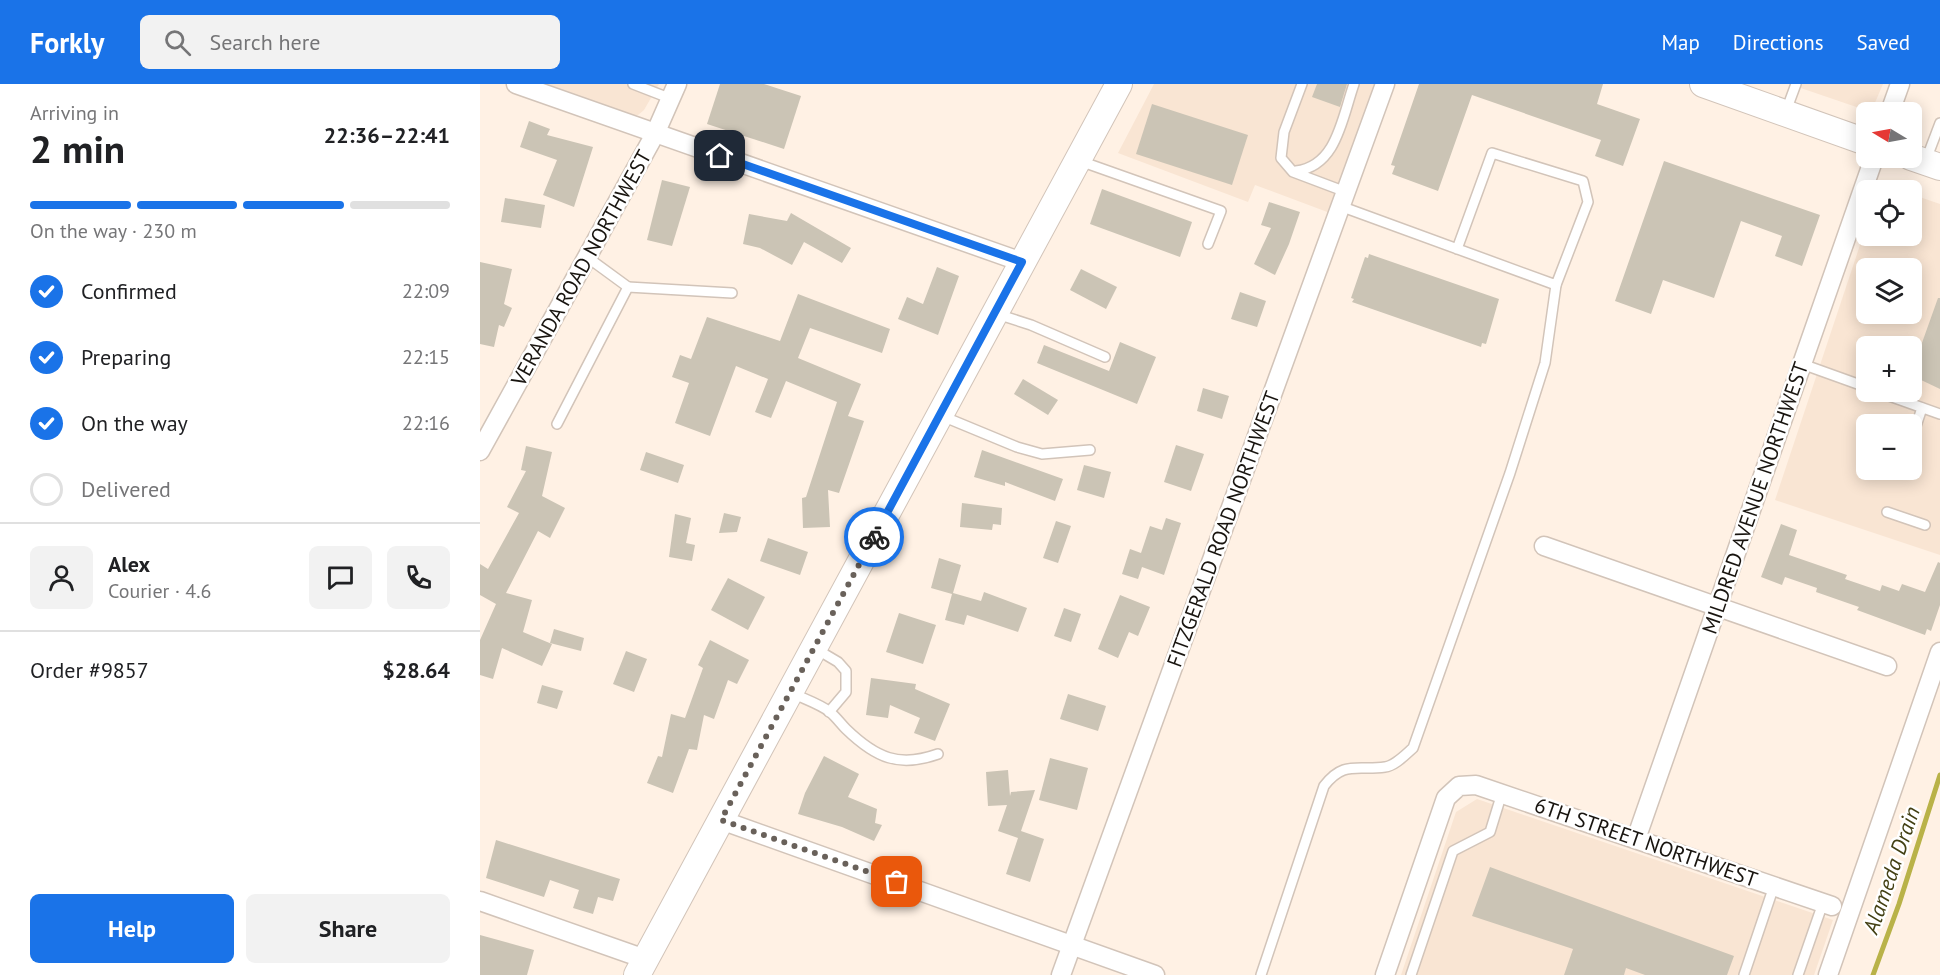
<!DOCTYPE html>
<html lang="en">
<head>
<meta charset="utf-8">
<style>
  body { margin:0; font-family:"PT Sans",sans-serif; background:#f2f2f2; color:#202124; height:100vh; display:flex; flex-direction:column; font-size:22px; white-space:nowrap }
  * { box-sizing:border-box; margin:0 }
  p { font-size:20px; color:#757577 }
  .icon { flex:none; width:33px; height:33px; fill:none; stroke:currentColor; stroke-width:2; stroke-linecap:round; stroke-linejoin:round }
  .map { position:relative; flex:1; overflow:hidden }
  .drawer { display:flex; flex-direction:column; background:#fff; width:480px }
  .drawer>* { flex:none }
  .needle { width:39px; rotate:280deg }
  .controls { position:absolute; left:1376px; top:18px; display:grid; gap:12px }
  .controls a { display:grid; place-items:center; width:66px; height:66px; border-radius:9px; background:#fff; box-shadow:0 3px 15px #0003; font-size:30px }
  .pin { position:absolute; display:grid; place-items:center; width:51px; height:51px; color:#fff; margin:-26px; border-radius:12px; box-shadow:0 3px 9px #0006 }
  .courier { position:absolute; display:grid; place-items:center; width:60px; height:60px; margin:-30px; border:4px solid #1a73e8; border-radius:50%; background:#fff; color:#222; box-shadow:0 2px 8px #0007 }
  .overview em { font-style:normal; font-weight:600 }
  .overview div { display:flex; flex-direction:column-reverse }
  .overview { display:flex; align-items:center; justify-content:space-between; height:102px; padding:0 30px }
  h1 { font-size:39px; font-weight:600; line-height:45px }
  .bar { display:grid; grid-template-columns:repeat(4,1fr); gap:9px 6px; align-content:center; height:72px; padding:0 30px }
  .bar i { height:8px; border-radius:4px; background:#e0e0e0 }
  .bar .active { background:#1a73e8 }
  .bar p { grid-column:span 4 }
  .line { display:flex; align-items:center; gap:15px; padding:0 30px; border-top:2px solid #e0e0e0 }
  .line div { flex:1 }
  .round { display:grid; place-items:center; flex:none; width:63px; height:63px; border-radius:9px; background:#f2f2f2 }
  ol { padding:0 30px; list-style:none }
  li { display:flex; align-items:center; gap:18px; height:66px }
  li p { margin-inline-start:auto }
  li .icon { padding:6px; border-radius:50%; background:#1a73e8; color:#fff; stroke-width:4 }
  li:last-child { color:#757577 }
  li i { width:33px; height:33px; border:3px solid #e0e0e0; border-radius:50% }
  .button { display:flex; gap:12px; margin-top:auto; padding:12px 30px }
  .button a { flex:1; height:69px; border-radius:9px; background:#1a73e8; color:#fff; font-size:24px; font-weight:600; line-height:69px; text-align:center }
  .button a+a { background:#f2f2f2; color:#202124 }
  header { display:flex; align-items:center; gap:36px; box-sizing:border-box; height:84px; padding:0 30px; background:#1a73e8; color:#fff }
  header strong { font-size:28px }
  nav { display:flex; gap:33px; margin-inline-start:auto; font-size:21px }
  .search { width:420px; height:54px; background:#f2f2f2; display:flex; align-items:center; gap:15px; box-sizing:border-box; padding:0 21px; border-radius:9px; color:#757577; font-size:22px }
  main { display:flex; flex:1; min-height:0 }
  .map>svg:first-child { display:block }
  .built { fill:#f9e5d3; fill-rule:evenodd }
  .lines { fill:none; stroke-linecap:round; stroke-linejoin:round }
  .stream { stroke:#b9b248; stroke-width:5 }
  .building { fill:#cbc4b5 }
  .lane-casing { stroke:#d2c4b9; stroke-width:12 }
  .street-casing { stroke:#d2c4b9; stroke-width:21 }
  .secondary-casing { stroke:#d2c4b9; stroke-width:28 }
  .lane { stroke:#fff; stroke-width:9 }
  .street { stroke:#fff; stroke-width:18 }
  .secondary { stroke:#fff; stroke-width:26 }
  .done { stroke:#69615a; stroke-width:6; stroke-dasharray:0 10.8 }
  .route { stroke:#1a73e8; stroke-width:8 }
  .labels { text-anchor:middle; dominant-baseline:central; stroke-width:5; stroke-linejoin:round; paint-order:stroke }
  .street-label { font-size:21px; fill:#18140f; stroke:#fff }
  .water-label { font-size:22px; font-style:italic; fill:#434014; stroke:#fff }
</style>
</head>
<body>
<header>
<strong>Forkly</strong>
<div class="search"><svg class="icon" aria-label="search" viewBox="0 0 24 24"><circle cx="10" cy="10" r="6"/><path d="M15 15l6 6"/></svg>Search here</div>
<nav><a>Map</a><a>Directions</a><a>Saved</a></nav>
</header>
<main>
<section class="drawer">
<div class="overview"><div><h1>2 min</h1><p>Arriving in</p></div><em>22:36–22:41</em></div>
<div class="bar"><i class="active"></i><i class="active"></i><i class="active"></i><i></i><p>On the way · 230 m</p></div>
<ol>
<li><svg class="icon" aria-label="check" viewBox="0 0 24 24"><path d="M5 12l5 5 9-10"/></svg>Confirmed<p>22:09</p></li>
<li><svg class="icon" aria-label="check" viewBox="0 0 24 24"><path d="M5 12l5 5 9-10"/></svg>Preparing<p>22:15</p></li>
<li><svg class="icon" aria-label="check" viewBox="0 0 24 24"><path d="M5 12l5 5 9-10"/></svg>On the way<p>22:16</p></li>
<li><i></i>Delivered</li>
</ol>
<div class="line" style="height:108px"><a class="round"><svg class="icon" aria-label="person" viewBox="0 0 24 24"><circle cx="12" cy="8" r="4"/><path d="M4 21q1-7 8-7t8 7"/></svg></a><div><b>Alex</b><p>Courier · 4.6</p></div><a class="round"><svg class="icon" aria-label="chat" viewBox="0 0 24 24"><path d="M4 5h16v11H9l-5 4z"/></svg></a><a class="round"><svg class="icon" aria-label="phone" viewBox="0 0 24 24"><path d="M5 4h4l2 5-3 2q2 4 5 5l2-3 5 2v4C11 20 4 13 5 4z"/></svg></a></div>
<div class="line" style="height:78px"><div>Order #9857</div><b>$28.64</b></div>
<div class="button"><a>Help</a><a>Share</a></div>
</section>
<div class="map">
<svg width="1460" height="891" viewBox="0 0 1460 891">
  <rect width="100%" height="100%" fill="#fff1e4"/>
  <g class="built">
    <polygon points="62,0 179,0 164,26 158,31 149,31"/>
    <polygon points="674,0 895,0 850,129 775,101 768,118 638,69"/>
    <polygon points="1309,0 1403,0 1391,28"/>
    <path d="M 1431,110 L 1460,120 L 1460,471 L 1295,416 L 1386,143 L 1386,152 L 1431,152 ZM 1386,184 L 1431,184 L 1431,230 L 1386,230 ZM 1386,262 L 1431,262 L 1431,308 L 1386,308 ZM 1386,340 L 1431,340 L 1431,386 L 1386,386 Z"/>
    <polygon points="997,715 1353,836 1334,891 921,891 976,728"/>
  </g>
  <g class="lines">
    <polyline class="stream" points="1393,891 1419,820 1460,691"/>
  </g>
  <g class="building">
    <polygon points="240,0 284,0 321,12 304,65 227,40"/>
    <polygon points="837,0 867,0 860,23 832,13"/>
    <polygon points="939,0 1123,0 1117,20 1160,35 1143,82 1115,72 1121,56 992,11 958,107 912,90 915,82 911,81"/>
    <polygon points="672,20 768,51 752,101 656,70"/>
    <polygon points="49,37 70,45 67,51 113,63 94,123 63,111 77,76 40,63"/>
    <polygon points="1184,77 1340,131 1322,182 1295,172 1302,152 1261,137 1234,214 1183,196 1171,230 1135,217"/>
    <polygon points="182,96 210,103 192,162 167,156"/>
    <polygon points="622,105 712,138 700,173 610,140"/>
    <polygon points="25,114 65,121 61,144 21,138"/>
    <polygon points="789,118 820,128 809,160 795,191 774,180 791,144 781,141"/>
    <polygon points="311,129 371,164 362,179 324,158 312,181 280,164 263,160 269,130 307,137"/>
    <polygon points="889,170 1019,215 1006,260 1002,259 1001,263 872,218 874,215 871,214 885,173 888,174"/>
    <polygon points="0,178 32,185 24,220 32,224 24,243 19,241 14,263 0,260"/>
    <polygon points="457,183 479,192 458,251 418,235 427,213 443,220"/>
    <polygon points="601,185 637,203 626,225 590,206"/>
    <polygon points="760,208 786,217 777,243 751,235"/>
    <polygon points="318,210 410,245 402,269 330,244 318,274 381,300 368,332 384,337 359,409 348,406 350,443 323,444 322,414 326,413 357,318 306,297 291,334 275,328 288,295 256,282 230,352 195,339 209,299 192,293 200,271 211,275 227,233 300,257"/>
    <polygon points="1458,214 1460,214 1460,305 1439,295 1441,287 1433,284"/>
    <polygon points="640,258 676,273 657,320 557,279 564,261 629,287"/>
    <polygon points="543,295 578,316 568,331 534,310"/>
    <polygon points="723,304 749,312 742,335 717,327"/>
    <polygon points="696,361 724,370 711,407 684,398"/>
    <polygon points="46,362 72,368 62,412 85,424 70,454 58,447 26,509 52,516 43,548 72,560 62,582 22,564 13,595 0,591 0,556 16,520 0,511 0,480 8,485 39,429 27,423 46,387 41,386"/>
    <polygon points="502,366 583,395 575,417 525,398 525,402 494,393"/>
    <polygon points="166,368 204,381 198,399 160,386"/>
    <polygon points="604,381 631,388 624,414 597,406"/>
    <polygon points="482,419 522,424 521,441 513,440 512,446 480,443"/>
    <polygon points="244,429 261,433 257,448 239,449"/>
    <polygon points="195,430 211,434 206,459 215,461 212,477 189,473"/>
    <polygon points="686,434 701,439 684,491 662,483 658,495 642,490 650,465 661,469 670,442 682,446"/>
    <polygon points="576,437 591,442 578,479 563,474"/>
    <polygon points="1301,440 1317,446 1309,471 1367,491 1365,495 1400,507 1402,501 1419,507 1422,500 1445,508 1458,478 1460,479 1460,521 1451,547 1447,545 1445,551 1377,526 1379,523 1336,508 1337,504 1305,493 1302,501 1281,493"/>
    <polygon points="288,454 328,468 320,491 280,477"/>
    <polygon points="459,474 481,481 473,509 501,517 504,508 547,524 538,548 487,531 484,541 465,536 472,510 451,504"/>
    <polygon points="248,494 285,513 268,546 231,526"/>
    <polygon points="640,511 670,523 658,552 649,548 638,574 618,565"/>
    <polygon points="584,524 601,530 591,558 574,552"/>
    <polygon points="419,529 456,541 443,580 406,568"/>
    <polygon points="74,545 104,554 101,567 70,559"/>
    <polygon points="230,556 269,576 257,600 248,596 234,635 224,631 217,666 209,665 193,709 167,699 178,672 182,673 191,630 205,634 223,584 218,581"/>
    <polygon points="146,567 167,575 154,608 133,600"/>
    <polygon points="391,594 436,600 435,605 470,620 455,657 434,649 440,634 410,621 408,634 386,631"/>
    <polygon points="62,601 83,607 77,625 57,619"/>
    <polygon points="588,610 626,622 618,647 580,635"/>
    <polygon points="344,672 379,690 368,713 397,725 395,739 402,741 394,757 362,743 318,730 325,709"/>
    <polygon points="570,674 608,684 597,726 559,716"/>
    <polygon points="528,686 530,712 531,708 555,706 541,747 564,755 550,798 526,790 538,754 518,747 527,721 508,722 506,688"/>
    <polygon points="16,756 140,795 133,817 118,813 113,830 93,824 99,806 70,796 64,813 6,794"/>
    <polygon points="1010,783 1254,872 1247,891 1165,891 1146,884 1144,891 1084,891 1093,865 992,832"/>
    <polygon points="0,851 54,866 47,891 0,891"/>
  </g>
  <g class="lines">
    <defs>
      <g id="lane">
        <polyline points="153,0 189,14"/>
        <polyline points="822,0 804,48 801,74 813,88 866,108"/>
        <polyline points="1306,27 1316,0"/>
        <polyline points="1446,76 1460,39"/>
        <polyline points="600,77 741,127 728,160"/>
        <path d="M 816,87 C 857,82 862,34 874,0"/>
        <polyline points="860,122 1076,201 1108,118 1103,97 1012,69 977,165"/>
        <polyline points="148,203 252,209"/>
        <polyline points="517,230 551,241 625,273"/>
        <polyline points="1322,280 1386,303"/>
        <polyline points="1398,308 1460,330"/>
        <polyline points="462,332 537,363 562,370 610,366"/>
        <polyline points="77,340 148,203 107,173"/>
        <polyline points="1436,342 1442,324"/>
        <polyline points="1407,428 1445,441"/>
        <polyline points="336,565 358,578 366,587 366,608 349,628"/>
        <path d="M 312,609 C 324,615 340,620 350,628 C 356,633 361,640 366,645 C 396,674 419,684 458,670"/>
        <path d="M 781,891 L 844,702 C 864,676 877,687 905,683 C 915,682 926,670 933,664 L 1030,389 L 1065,279 L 1076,201"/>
        <polyline points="931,891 973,767 1010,748 1022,709"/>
        <polyline points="1264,891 1294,802"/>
        <polyline points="1318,891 1343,819"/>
      </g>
      <g id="street">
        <polyline points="36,0 542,178"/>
        <polyline points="1410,28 1420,0"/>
        <polyline points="0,367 175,50 197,0"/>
        <polyline points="1064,462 1407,582"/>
        <polyline points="241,736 675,891"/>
        <polyline points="1156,755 1394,74"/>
        <polyline points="0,817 165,875"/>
        <polyline points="581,891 905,0"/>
        <polyline points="905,891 966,714 979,702 996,701 1352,822"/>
        <polyline points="1348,891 1460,568"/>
      </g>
      <g id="secondary">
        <polyline points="1223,0 1386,58"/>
        <polyline points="1431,73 1460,83"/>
        <polyline points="157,891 639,0"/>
      </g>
    </defs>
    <use href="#lane" class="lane-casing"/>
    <use href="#street" class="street-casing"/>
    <use href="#secondary" class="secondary-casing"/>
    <use href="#lane" class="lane"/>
    <use href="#street" class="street"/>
    <use href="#secondary" class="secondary"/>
  </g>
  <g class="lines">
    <polyline class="done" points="394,453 241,736 417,798"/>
    <polyline class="route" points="240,72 542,178 394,453"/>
  </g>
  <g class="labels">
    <g class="street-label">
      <text transform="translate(101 184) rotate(-61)">VERANDA ROAD NORTHWEST</text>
      <text transform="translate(1275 414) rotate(-71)">MILDRED AVENUE NORTHWEST</text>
      <text transform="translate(743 445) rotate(-70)">FITZGERALD ROAD NORTHWEST</text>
      <text transform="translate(1166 758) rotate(19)">6TH STREET NORTHWEST</text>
    </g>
    <g class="water-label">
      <text transform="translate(1411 786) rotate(-71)">Alameda Drain</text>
    </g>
  </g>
</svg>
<div class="controls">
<a><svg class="needle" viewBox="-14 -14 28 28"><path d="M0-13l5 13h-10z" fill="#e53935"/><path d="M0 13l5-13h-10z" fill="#757577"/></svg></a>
<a><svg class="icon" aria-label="locate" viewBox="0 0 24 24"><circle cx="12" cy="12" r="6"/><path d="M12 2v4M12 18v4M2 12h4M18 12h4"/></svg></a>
<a><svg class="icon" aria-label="layers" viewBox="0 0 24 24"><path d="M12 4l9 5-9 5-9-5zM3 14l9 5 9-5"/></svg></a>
<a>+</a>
<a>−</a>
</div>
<div class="pin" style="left:417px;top:798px;background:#ea580c"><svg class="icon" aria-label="bag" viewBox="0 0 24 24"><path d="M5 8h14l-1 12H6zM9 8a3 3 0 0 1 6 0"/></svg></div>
<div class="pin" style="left:240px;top:72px;background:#1f2937"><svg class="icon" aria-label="home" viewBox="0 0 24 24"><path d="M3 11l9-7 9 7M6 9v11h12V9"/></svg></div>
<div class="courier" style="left:394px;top:453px"><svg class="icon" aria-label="bike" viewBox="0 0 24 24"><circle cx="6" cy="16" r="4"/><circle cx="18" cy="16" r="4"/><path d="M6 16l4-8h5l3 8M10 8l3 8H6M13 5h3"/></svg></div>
</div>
</main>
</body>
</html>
